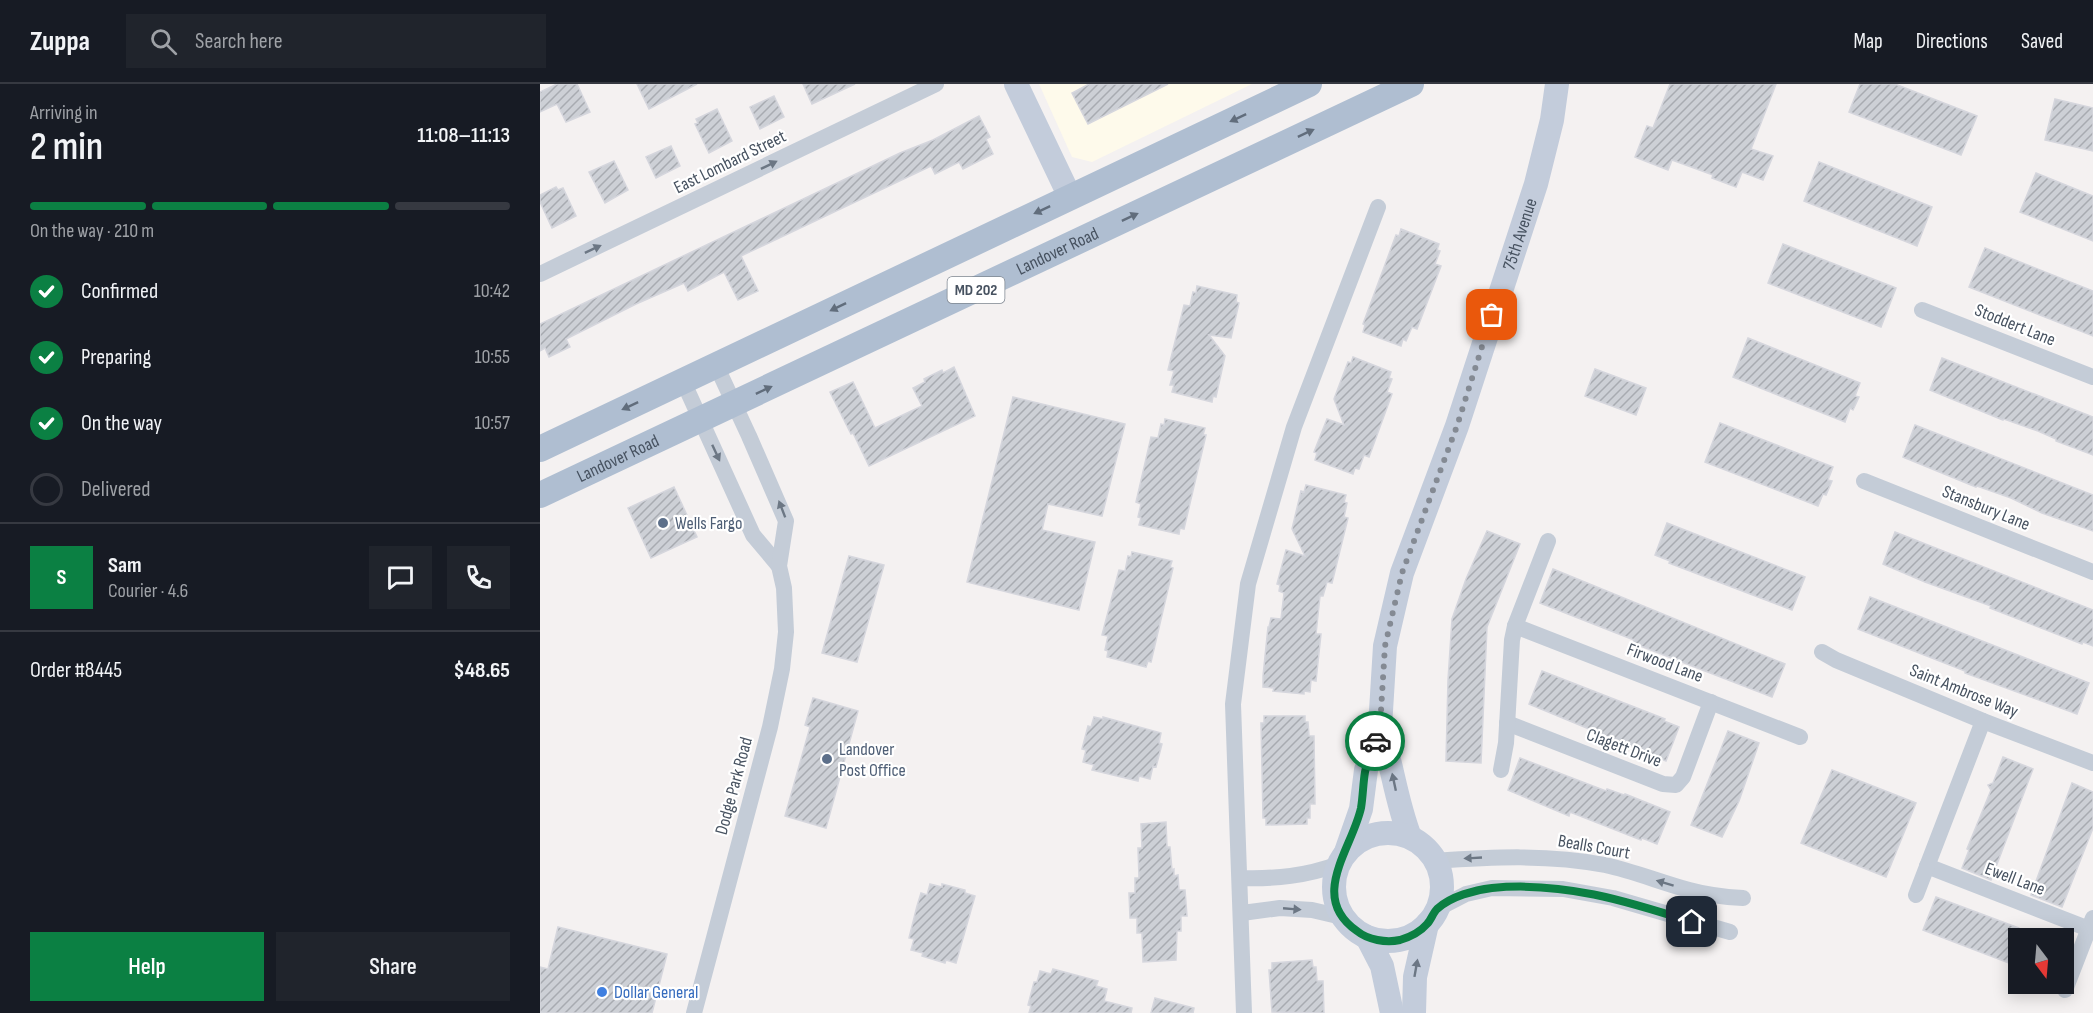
<!DOCTYPE html>
<html lang="en">
<head>
<meta charset="utf-8">
<style>
  body { margin:0; font-family:"Sofia Sans Condensed",sans-serif; background:#20242c; color:#f1f3f6; height:100vh; display:flex; flex-direction:column; font-size:22px; white-space:nowrap }
  * { box-sizing:border-box; margin:0 }
  p { font-size:20px; color:#9ea1a6 }
  .icon { flex:none; width:33px; height:33px; fill:none; stroke:currentColor; stroke-width:2; stroke-linecap:round; stroke-linejoin:round }
  .map { position:relative; flex:1; overflow:hidden }
  .details { display:flex; flex-direction:column; background:#171b24; width:540px }
  .details>* { flex:none }
  .needle { width:39px; rotate:164deg }
  .controls { position:absolute; left:1468px; top:844px; display:grid; gap:12px }
  .controls a { display:grid; place-items:center; width:66px; height:66px; border-radius:0px; background:#171b24; box-shadow:0 3px 15px #0003; font-size:30px }
  .pin { position:absolute; display:grid; place-items:center; width:51px; height:51px; color:#fff; margin:-26px; border-radius:12px; box-shadow:0 3px 9px #0006 }
  .courier { position:absolute; display:grid; place-items:center; width:60px; height:60px; margin:-30px; border:4px solid #0b8043; border-radius:50%; background:#fff; color:#222; box-shadow:0 2px 8px #0007 }
  .overview em { font-style:normal; font-weight:600 }
  .overview div { display:flex; flex-direction:column-reverse }
  .overview { display:flex; align-items:center; justify-content:space-between; height:102px; padding:0 30px }
  h1 { font-size:39px; font-weight:600; line-height:45px }
  .bar { display:grid; grid-template-columns:repeat(4,1fr); gap:9px 6px; align-content:center; height:72px; padding:0 30px }
  .bar i { height:8px; border-radius:4px; background:#363941 }
  .bar .current { background:#0b8043 }
  .bar p { grid-column:span 4 }
  .line { display:flex; align-items:center; gap:15px; padding:0 30px; border-top:2px solid #363941 }
  .line div { flex:1 }
  .round { display:grid; place-items:center; flex:none; width:63px; height:63px; border-radius:0px; background:#20242c }
  ol { padding:0 30px; list-style:none }
  li { display:flex; align-items:center; gap:18px; height:66px }
  li p { margin-inline-start:auto }
  li .icon { padding:6px; border-radius:50%; background:#0b8043; color:#fff; stroke-width:4 }
  li:last-child { color:#9ea1a6 }
  li i { width:33px; height:33px; border:3px solid #363941; border-radius:50% }
  .cta { display:flex; gap:12px; margin-top:auto; padding:12px 30px }
  .cta a { flex:1; height:69px; border-radius:0px; background:#0b8043; color:#fff; font-size:24px; font-weight:600; line-height:69px; text-align:center }
  .cta a+a { background:#20242c; color:#f1f3f6 }
  header { display:flex; align-items:center; gap:36px; box-sizing:border-box; height:84px; padding:0 30px; background:#171b24; border-bottom:2px solid #363941 }
  header strong { font-size:28px }
  nav { display:flex; gap:33px; margin-inline-start:auto; font-size:21px }
  .search { width:420px; height:54px; background:#20242c; display:flex; align-items:center; gap:15px; box-sizing:border-box; padding:0 21px; border-radius:0px; color:#9ea1a6; font-size:22px }
  main { display:flex; flex:1; min-height:0 }
  .map>svg:first-child { display:block }
  .commercial { fill:#fefaeb }
  .building { fill:url(#building-hatch); stroke:#d5d6dd; stroke-width:1.5 }
  .lines { fill:none; stroke-linecap:round; stroke-linejoin:round }
  .street { stroke:#c4ccd7; stroke-width:16 }
  .secondary { stroke:#c3ccdb; stroke-width:24 }
  .primary { stroke:#afbed1; stroke-width:26 }
  .oneway { fill:#616d7c }
  .oneway2 { fill:#6c7784 }
  .oneway3 { fill:#6c7785 }
  .done { stroke:#848a93; stroke-width:6; stroke-dasharray:0 10.8 }
  .route { stroke:#0b8043; stroke-width:8 }
  .service-dot { fill:#5c6f8a; stroke:#fff; stroke-width:2 }
  .shop-dot { fill:#3f7fe0; stroke:#fff; stroke-width:2 }
  .labels { text-anchor:middle; dominant-baseline:central; stroke-width:4.5; stroke-linejoin:round; paint-order:stroke }
  .shield { fill:#fff; stroke:#7e8690; stroke-width:1.5 }
  .shield-label { font-size:16px; font-weight:bold; fill:#475260 }
  .street-label { font-size:18px; fill:#475260; stroke:#fff }
  .service-label { font-size:18px; fill:#4e5e75; stroke:#fff; text-anchor:start }
  .shop-label { font-size:18px; fill:#366cbe; stroke:#fff; text-anchor:start }
</style>
</head>
<body>
<header>
<strong>Zuppa</strong>
<div class="search"><svg class="icon" aria-label="search" viewBox="0 0 24 24"><circle cx="10" cy="10" r="6"/><path d="M15 15l6 6"/></svg>Search here</div>
<nav><a>Map</a><a>Directions</a><a>Saved</a></nav>
</header>
<main>
<section class="details">
<div class="overview"><div><h1>2 min</h1><p>Arriving in</p></div><em>11:08–11:13</em></div>
<div class="bar"><i class="current"></i><i class="current"></i><i class="current"></i><i></i><p>On the way · 210 m</p></div>
<ol>
<li><svg class="icon" aria-label="check" viewBox="0 0 24 24"><path d="M5 12l5 5 9-10"/></svg>Confirmed<p>10:42</p></li>
<li><svg class="icon" aria-label="check" viewBox="0 0 24 24"><path d="M5 12l5 5 9-10"/></svg>Preparing<p>10:55</p></li>
<li><svg class="icon" aria-label="check" viewBox="0 0 24 24"><path d="M5 12l5 5 9-10"/></svg>On the way<p>10:57</p></li>
<li><i></i>Delivered</li>
</ol>
<div class="line" style="height:108px"><b class="round" style="background:#0b8043;color:#fff">S</b><div><b>Sam</b><p>Courier · 4.6</p></div><a class="round"><svg class="icon" aria-label="chat" viewBox="0 0 24 24"><path d="M4 5h16v11H9l-5 4z"/></svg></a><a class="round"><svg class="icon" aria-label="phone" viewBox="0 0 24 24"><path d="M5 4h4l2 5-3 2q2 4 5 5l2-3 5 2v4C11 20 4 13 5 4z"/></svg></a></div>
<div class="line" style="height:78px"><div>Order #8445</div><b>$48.65</b></div>
<div class="cta"><a>Help</a><a>Share</a></div>
</section>
<div class="map">
<svg width="1553" height="929" viewBox="0 0 1553 929">
  <defs>
    <pattern id="building-hatch" width="6" height="6" patternUnits="userSpaceOnUse" patternTransform="scale(1.5)"><rect width="6" height="6" fill="#cdd0d6"/><path d="M-1 1l2-2M0 6l6-6M5 7l2-2" fill="none" stroke="#a8abb1"/></pattern>
  </defs>
  <rect width="100%" height="100%" fill="#f4f1f1"/>
  <polygon class="commercial" points="499,0 712,0 552,78 532,73"/>
  <g class="building">
    <polygon points="17,0 37,0 50,28 26,38 17,20 0,28 0,8"/>
    <polygon points="97,0 157,0 109,25"/>
    <polygon points="263,0 315,0 272,20"/>
    <polygon points="549,0 628,0 548,40 532,9"/>
    <polygon points="1130,0 1236,0 1211,65 1233,72 1223,96 1202,88 1196,103 1172,94 1173,91 1132,76 1128,86 1095,73 1107,42 1113,44"/>
    <polygon points="1320,0 1355,0 1437,32 1421,71 1309,28"/>
    <polygon points="234,12 244,33 220,45 210,23"/>
    <polygon points="1515,15 1553,24 1553,67 1505,56"/>
    <polygon points="177,25 192,57 169,69 155,40 158,39 156,35"/>
    <polygon points="439,32 450,53 446,55 453,70 423,85 419,78 395,90 391,82 201,172 218,207 198,216 184,188 148,207 144,199 96,220 26,255 30,263 9,273 5,264 0,267 0,240 360,69 393,56"/>
    <polygon points="131,62 140,82 116,94 106,73"/>
    <polygon points="74,77 88,106 65,119 49,88"/>
    <polygon points="1279,78 1392,123 1377,162 1264,117"/>
    <polygon points="1496,89 1553,112 1553,157 1480,128"/>
    <polygon points="16,103 18,106 23,104 36,132 12,144 0,118 0,111"/>
    <polygon points="861,145 899,160 897,166 900,167 895,180 901,182 877,245 872,243 866,257 863,255 861,262 823,248 825,241 823,240 856,151 859,152"/>
    <polygon points="1243,160 1356,204 1341,243 1228,199"/>
    <polygon points="1445,164 1553,207 1553,252 1429,203"/>
    <polygon points="657,202 697,211 696,218 699,219 691,254 669,251 685,272 676,313 673,312 672,318 632,308 634,301 630,301 634,287 628,286 644,221 650,222 653,208 656,209"/>
    <polygon points="1208,254 1320,299 1315,312 1319,313 1313,326 1310,324 1305,338 1193,293"/>
    <polygon points="813,273 851,288 849,294 852,295 847,308 852,310 829,373 824,371 819,385 815,384 813,390 775,376 777,369 774,368 787,335 804,341 794,315 808,278 811,279"/>
    <polygon points="1402,274 1553,333 1553,371 1516,357 1516,355 1498,347 1464,335 1463,336 1390,306"/>
    <polygon points="414,283 435,332 329,382 313,349 311,350 290,308 313,298 335,344 382,322 373,304 385,298 384,295 402,286 403,289"/>
    <polygon points="1055,285 1106,304 1096,331 1045,312"/>
    <polygon points="473,313 585,340 562,432 508,420 502,446 555,458 539,526 427,498"/>
    <polygon points="625,335 665,344 663,351 666,351 644,445 640,444 639,450 599,441 601,434 598,433 601,420 596,418 611,353 618,354 621,340 624,341"/>
    <polygon points="1180,339 1293,383 1288,396 1292,397 1286,411 1283,410 1278,422 1165,378"/>
    <polygon points="1375,341 1553,411 1553,447 1502,429 1471,414 1437,402 1436,403 1363,373"/>
    <polygon points="766,401 806,411 804,418 807,419 804,433 808,434 792,499 787,498 783,512 780,512 776,550 781,550 776,597 771,596 770,608 764,607 764,610 733,607 734,604 723,603 723,592 728,543 729,543 731,534 741,535 744,509 739,507 740,501 737,500 746,466 765,472 752,445 761,407 764,408"/>
    <polygon points="134,403 157,453 111,474 88,424"/>
    <polygon points="1127,439 1265,493 1252,526 1129,479 1130,477 1115,471"/>
    <polygon points="947,447 980,460 947,543 941,679 906,677 908,596 912,535 926,495"/>
    <polygon points="1355,448 1553,526 1553,562 1543,558 1542,560 1450,524 1451,522 1385,498 1343,480"/>
    <polygon points="592,468 632,477 630,483 633,484 611,578 608,577 606,583 567,573 568,567 565,566 568,552 562,551 579,486 585,487 588,472 591,473"/>
    <polygon points="309,472 344,481 317,578 282,569"/>
    <polygon points="1013,485 1245,580 1232,613 1093,559 1094,556 1000,519"/>
    <polygon points="1330,513 1549,599 1537,630 1425,589 1425,587 1318,545"/>
    <polygon points="1002,587 1125,635 1124,637 1139,643 1126,677 989,620"/>
    <polygon points="273,614 318,627 286,744 245,732 270,643 265,641"/>
    <polygon points="724,632 765,632 765,638 768,638 769,652 774,652 775,720 770,720 770,734 767,734 767,740 726,741 726,734 723,734 721,639 724,639"/>
    <polygon points="554,633 563,635 563,633 621,649 619,659 622,660 616,683 613,682 610,695 599,692 598,697 552,686 554,681 543,678 546,666 542,665 548,642 551,643"/>
    <polygon points="1188,647 1219,659 1199,717 1182,753 1151,741"/>
    <polygon points="1463,673 1493,685 1451,796 1422,784 1429,766 1427,765 1451,706 1448,701 1453,699"/>
    <polygon points="980,674 1066,707 1067,705 1084,711 1085,710 1130,728 1117,760 1102,754 1101,756 1030,728 1029,732 968,706"/>
    <polygon points="1292,686 1376,719 1346,793 1261,759"/>
    <polygon points="1532,699 1553,708 1553,744 1522,823 1491,811"/>
    <polygon points="626,738 627,763 630,763 632,786 634,785 634,792 638,791 639,806 645,806 647,832 641,832 641,847 637,847 636,876 603,878 602,849 597,849 597,834 590,834 589,809 595,809 595,794 599,794 598,764 602,764 601,740"/>
    <polygon points="390,800 402,803 402,800 425,806 425,809 435,812 416,879 406,876 405,879 382,872 383,869 371,866 374,855 369,854 377,822 381,809 387,811"/>
    <polygon points="1396,813 1479,844 1479,883 1383,846"/>
    <polygon points="18,843 127,870 112,929 0,929 0,883 8,885"/>
    <polygon points="772,876 773,883 776,883 777,897 783,897 784,929 732,928 729,886 732,886 732,879"/>
    <polygon points="513,885 558,897 556,902 567,905 564,917 592,924 591,929 489,929 491,922 488,921 494,898 497,898 500,887 511,890"/>
    <polygon points="615,914 654,924 653,929 611,929"/>
  </g>
  <g class="lines">
    <g class="street">
      <polyline points="0,190 396,0"/>
      <polyline points="1382,226 1553,293"/>
      <polyline points="143,297 213,451 239,482"/>
      <polyline points="1324,397 1553,488"/>
      <polyline points="975,542 1260,653"/>
      <polyline points="1282,568 1296,576 1443,637 1553,679"/>
      <polyline points="967,639 1123,700 1136,701 1143,693 1171,618"/>
      <polyline points="961,686 966,659 972,556 975,542 1008,457"/>
      <path d="M 895,777 C 952,773 1009,770 1065,781 C 1093,787 1120,798 1149,806 C 1167,811 1184,813 1203,814"/>
      <polyline points="1387,782 1549,845"/>
      <path d="M 701,794 C 736,795 766,792 799,780"/>
      <polyline points="1376,811 1443,637"/>
      <polyline points="897,825 926,810 952,804 1023,805 1073,814 1190,848"/>
      <polyline points="702,829 740,824 772,826 802,833"/>
      <polyline points="1525,906 1553,834"/>
      <polyline points="154,929 230,643 242,585 246,548 244,504 239,482 246,437 209,352 176,281"/>
      <polyline points="704,929 693,620 708,500 754,343 838,123"/>
    </g>
    <g class="secondary">
      <polyline points="476,0 530,113"/>
      <path d="M 840,643 C 852,679 856,717 870,753"/>
      <circle cx="848" cy="803" r="54"/>
      <path id="s1" d="M 806,768 L 821,725 L 826,686 L 840,643 L 845,562 L 862,489 L 917,342 L 996,100 L 1012,36 L 1017,0"/>
      <polyline points="827,853 842,882 852,929"/>
      <polyline points="874,929 875,893 887,840"/>
    </g>
    <g class="primary">
      <polyline points="0,365 769,0"/>
      <path id="s2" d="M 0,411 L 871,0"/>
    </g>
  </g>
  <defs><path id="oneway-solid" d="M-6-.8H1V-3.2L6.5 0L1 3.2V.8H-6Z" transform="scale(1.5)"/></defs>
  <g class="oneway">
    <use href="#oneway-solid" transform="translate(698 34) rotate(155)"/>
    <use href="#oneway-solid" transform="translate(766 49) rotate(-25)"/>
    <use href="#oneway-solid" transform="translate(502 126) rotate(155)"/>
    <use href="#oneway-solid" transform="translate(590 133) rotate(-25)"/>
    <use href="#oneway-solid" transform="translate(298 223) rotate(154)"/>
    <use href="#oneway-solid" transform="translate(224 306) rotate(-25)"/>
    <use href="#oneway-solid" transform="translate(90 322) rotate(155)"/>
  </g>
  <g class="oneway2">
    <use href="#oneway-solid" transform="translate(229 81) rotate(-26)"/>
    <use href="#oneway-solid" transform="translate(53 165) rotate(-25)"/>
    <use href="#oneway-solid" transform="translate(176 369) rotate(65)"/>
    <use href="#oneway-solid" transform="translate(242 425) rotate(-111)"/>
    <use href="#oneway-solid" transform="translate(933 774) rotate(177)"/>
    <use href="#oneway-solid" transform="translate(1125 799) rotate(-163)"/>
    <use href="#oneway-solid" transform="translate(752 825) rotate(5)"/>
  </g>
  <g class="oneway3">
    <use href="#oneway-solid" transform="translate(854 698) rotate(-102)"/>
    <use href="#oneway-solid" transform="translate(876 884) rotate(-80)"/>
  </g>
  <g class="lines">
    <polyline class="done" points="835,657 840,643 845,562 862,489 917,342 952,231"/>
    <path class="route" d="M 835,657 C 832,667 827,677 825,688 C 823,700 823,712 821,724 C 812,765 768,813 817,847 C 828,856 846,859 860,856 C 870,853 881,847 887,840 C 891,836 893,829 897,825 C 911,812 935,806 952,804 C 1022,797 1087,817 1152,838"/>
  </g>
  <g class="service-dot">
    <circle cx="123" cy="439" r="6"/>
    <circle cx="287" cy="675" r="6"/>
  </g>
  <circle class="shop-dot" cx="62" cy="908" r="6"/>
  <g class="labels">
    <rect class="shield" x="407.5" y="193" width="57" height="26" rx="4.5"/>
    <g class="shield-label">
      <text x="436" y="206">MD 202</text>
    </g>
    <g class="street-label">
      <text transform="translate(190 78) rotate(-26)">East Lombard Street</text>
      <text stroke="none"><textPath href="#s1" startOffset="645">75th Avenue</textPath></text>
      <text stroke="none"><textPath href="#s2" startOffset="572">Landover Road</textPath></text>
      <text transform="translate(1475 241) rotate(22)">Stoddert Lane</text>
      <text stroke="none"><textPath href="#s2" startOffset="86">Landover Road</textPath></text>
      <text transform="translate(1446 424) rotate(22)">Stansbury Lane</text>
      <text transform="translate(1125 579) rotate(21)">Firwood Lane</text>
      <text transform="translate(1424 607) rotate(22)">Saint Ambrose Way</text>
      <text transform="translate(1084 664) rotate(21)">Clagett Drive</text>
      <text transform="translate(194 702) rotate(-75)">Dodge Park Road</text>
      <text transform="translate(1054 763) rotate(10)">Bealls Court</text>
      <text transform="translate(1475 795) rotate(21)">Ewell Lane</text>
    </g>
    <g class="service-label">
      <text x="135" y="439">Wells Fargo</text>
      <text x="299" y="665">Landover<tspan x="299" dy="21">Post Office</tspan></text>
    </g>
    <g class="shop-label">
      <text x="74" y="908">Dollar General</text>
    </g>
  </g>
</svg>
<div class="controls">
<a><svg class="needle" viewBox="-14 -14 28 28"><path d="M0-13l5 13h-10z" fill="#e53935"/><path d="M0 13l5-13h-10z" fill="#9ea1a6"/></svg></a>
</div>
<div class="pin" style="left:952px;top:231px;background:#ea580c"><svg class="icon" aria-label="bag" viewBox="0 0 24 24"><path d="M5 8h14l-1 12H6zM9 8a3 3 0 0 1 6 0"/></svg></div>
<div class="pin" style="left:1152px;top:838px;background:#1f2937"><svg class="icon" aria-label="home" viewBox="0 0 24 24"><path d="M3 11l9-7 9 7M6 9v11h12V9"/></svg></div>
<div class="courier" style="left:835px;top:657px"><svg class="icon" aria-label="car" viewBox="0 0 24 24"><path d="M5 17H2v-5l4-1 3-4h7l3 4 3 1v5h-3M9 17h6M6 11h13"/><circle cx="7" cy="17" r="2"/><circle cx="17" cy="17" r="2"/></svg></div>
</div>
</main>
</body>
</html>
